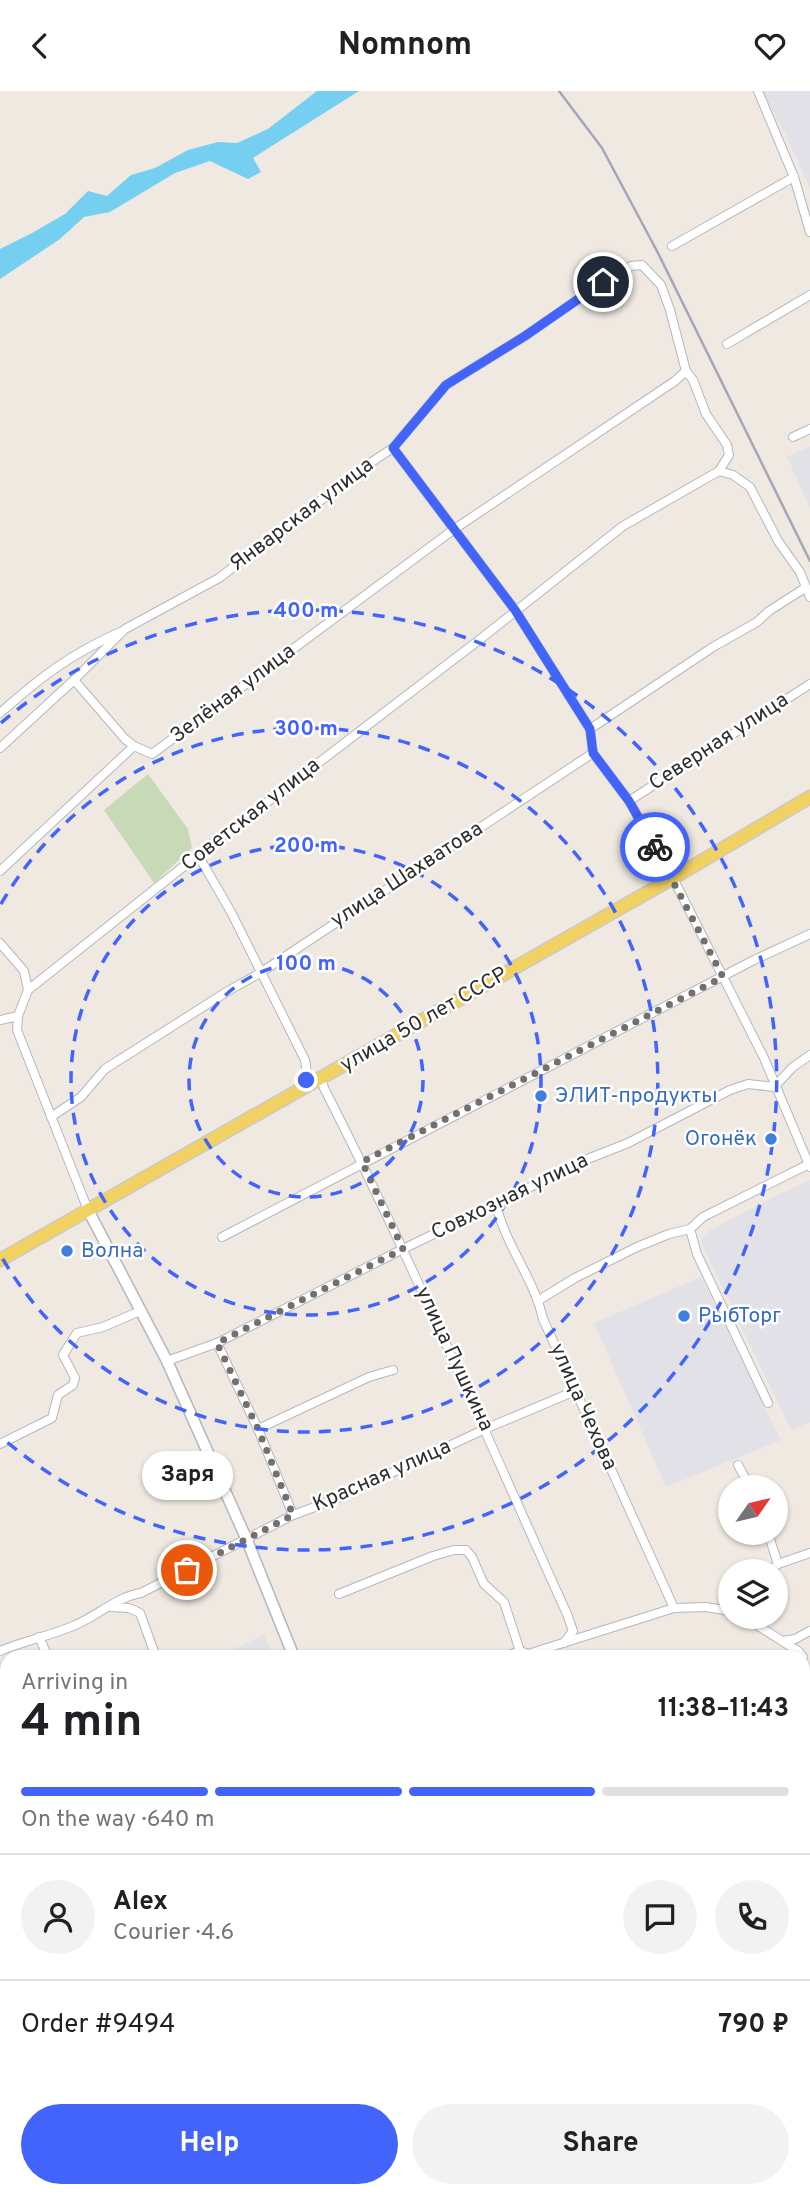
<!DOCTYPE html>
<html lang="en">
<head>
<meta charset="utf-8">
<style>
  body { margin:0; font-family:Overpass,sans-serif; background:#f2f2f2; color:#202124; height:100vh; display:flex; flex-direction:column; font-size:26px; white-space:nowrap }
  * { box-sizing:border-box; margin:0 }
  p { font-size:23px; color:#757577 }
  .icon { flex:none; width:38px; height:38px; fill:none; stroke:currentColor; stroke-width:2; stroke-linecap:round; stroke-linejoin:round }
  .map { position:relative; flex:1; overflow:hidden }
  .panel { position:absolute; left:0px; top:1559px; width:810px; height:548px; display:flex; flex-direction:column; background:#fff; border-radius:21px 21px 0 0; box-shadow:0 2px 5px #0004 }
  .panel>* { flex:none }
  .needle { width:46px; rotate:56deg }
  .controls { position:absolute; left:718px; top:1384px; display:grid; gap:14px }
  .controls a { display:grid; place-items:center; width:70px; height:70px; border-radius:50%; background:#fff; box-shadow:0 2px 5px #0004; font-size:35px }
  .pin { position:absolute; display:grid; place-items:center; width:60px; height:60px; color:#fff; margin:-30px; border:4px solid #fff; border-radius:50%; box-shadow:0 2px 7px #0007 }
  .courier { position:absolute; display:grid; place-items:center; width:70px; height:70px; margin:-35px; border:5px solid #4264fb; border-radius:50%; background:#fff; color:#222; box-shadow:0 2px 9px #0007 }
  .bubble { position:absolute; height:49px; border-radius:24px; background:#fff; box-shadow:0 2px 5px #0004; font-size:23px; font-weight:700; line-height:49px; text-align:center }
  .headline em { font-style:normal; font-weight:700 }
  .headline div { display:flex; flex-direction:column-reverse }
  .headline { display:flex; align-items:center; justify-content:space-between; height:119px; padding:0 21px }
  h1 { font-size:46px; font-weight:700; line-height:52px }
  .bar { display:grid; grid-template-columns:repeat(4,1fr); gap:10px 7px; align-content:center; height:84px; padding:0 21px }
  .bar i { height:9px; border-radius:5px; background:#e0e0e0 }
  .bar .current { background:#4264fb }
  .bar p { grid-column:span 4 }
  .line { display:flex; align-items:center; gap:18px; padding:0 21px; border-top:2px solid #e0e0e0 }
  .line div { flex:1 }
  .round { display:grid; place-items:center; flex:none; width:74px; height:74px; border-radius:37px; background:#f2f2f2 }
  .action { display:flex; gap:14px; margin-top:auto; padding:14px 21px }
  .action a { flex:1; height:80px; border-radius:42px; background:#4264fb; color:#fff; font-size:28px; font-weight:700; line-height:80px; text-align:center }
  .action a+a { background:#f2f2f2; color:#202124 }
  header { display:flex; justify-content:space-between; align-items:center; height:91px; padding:0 21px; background:#fff; font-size:32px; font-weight:700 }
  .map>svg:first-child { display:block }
  .industrial { fill:#e3e1e8 }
  .green { fill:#b6e59e }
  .cemetery { fill:#c8d9b8 }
  .water { fill:#75cff0 }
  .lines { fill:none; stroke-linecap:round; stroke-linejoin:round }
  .street-casing { stroke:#b4b7c1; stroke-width:10 }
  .secondary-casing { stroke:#b4b7c1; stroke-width:13 }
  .primary-casing { stroke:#c9c9c9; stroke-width:15 }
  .street { stroke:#fff; stroke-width:8 }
  .secondary { stroke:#fff; stroke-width:10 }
  .primary { stroke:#f2d163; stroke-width:12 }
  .rail { stroke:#a3a6b8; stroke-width:2.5 }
  .done { stroke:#726f6d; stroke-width:7; stroke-dasharray:0 12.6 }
  .route { stroke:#4264fb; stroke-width:9 }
  .ring { fill:none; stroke:#4264fb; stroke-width:3.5; stroke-dasharray:12 9 }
  .shop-dot { fill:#3f7fe0; stroke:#fff; stroke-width:2.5 }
  .labels { text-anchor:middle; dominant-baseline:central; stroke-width:5; stroke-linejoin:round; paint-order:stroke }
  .street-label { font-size:21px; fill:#2e2e2e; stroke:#fff }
  .shop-label { font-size:21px; fill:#366cbe; stroke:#fff; text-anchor:start }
  .centre { fill:#4264fb; stroke:#fff; stroke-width:3.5 }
  .ring-label { font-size:21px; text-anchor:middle; font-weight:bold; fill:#4264fb; stroke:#fff; stroke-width:5; stroke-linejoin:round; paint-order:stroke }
</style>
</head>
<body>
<header><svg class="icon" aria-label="back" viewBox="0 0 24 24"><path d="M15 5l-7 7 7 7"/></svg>Nomnom<svg class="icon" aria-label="heart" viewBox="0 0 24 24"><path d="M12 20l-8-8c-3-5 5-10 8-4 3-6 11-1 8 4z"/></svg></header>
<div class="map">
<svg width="810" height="2106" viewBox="0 0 810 2106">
  <rect width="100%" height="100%" fill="#efe9e1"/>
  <g class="industrial">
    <polygon points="762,0 810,0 810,97 785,42"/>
    <polygon points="810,355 810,417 787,366"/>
    <polygon points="810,1089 810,1331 791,1339 700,1149 707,1141 771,1107"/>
    <polygon points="701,1186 781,1349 666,1396 594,1232"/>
    <polygon points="264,1544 273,1566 218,1566"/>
    <polygon points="803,1951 810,1958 810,2106 595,2106 589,2100 803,2100"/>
  </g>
  <polygon class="green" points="7,2037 7,2100 25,2100 26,2106 0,2106 0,2038"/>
  <polygon class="cemetery" points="148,683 188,738 192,757 154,792 104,719"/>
  <polygon class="water" points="317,0 359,0 253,67 261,81 248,88 210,70 175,82 110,121 84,126 60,148 0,188 0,158 32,142 65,123 88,100 107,105 131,84 155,77 188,59 218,51 237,52 268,38"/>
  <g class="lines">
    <defs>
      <g id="street">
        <polyline points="758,0 794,86 810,141"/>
        <polyline points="672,155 794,86"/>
        <polyline points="727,253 810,204"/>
        <polyline points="793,346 810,338"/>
        <polyline points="393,357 515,519 590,638 593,662 629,710 673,787 764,967 810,1076"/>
        <polyline points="74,589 125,648 134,655"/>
        <path d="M 0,622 C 41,586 69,564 120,541"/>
        <polyline points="590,638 713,556 757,531 769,520 805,497"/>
        <polyline points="0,657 74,589 125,538 219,487 367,374 393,357 446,294 525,245 603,191 631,175 642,174 661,194 670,219 686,280 693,289 706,323 727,354 729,364 719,380 733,384 750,396 778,450 800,481 810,506"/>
        <polyline points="629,710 810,593"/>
        <polyline points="198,764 231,821 305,969 309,994"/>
        <polyline points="0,780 134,655 152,663 453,439 675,290 686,280"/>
        <polyline points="0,852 24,880 28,899"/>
        <polyline points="18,925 17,939 88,1119"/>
        <polyline points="0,929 18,925 28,899 198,764 483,546 623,435 719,380"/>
        <path d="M 321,987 L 324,997 C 412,1169 487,1347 567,1523 L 573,1540 L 564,1552"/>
        <polyline points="51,1026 81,1006 105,978 228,900 260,882 593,662"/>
        <path d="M 496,1113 C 505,1154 534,1187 543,1228 L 674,1517"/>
        <polyline points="690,1138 697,1163 768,1312"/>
        <polyline points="222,1146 754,869 810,843"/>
        <polyline points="539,1209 575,1187 637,1156 669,1143 690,1138 703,1126 809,1073"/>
        <polyline points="217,1252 258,1338 293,1424"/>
        <polyline points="167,1270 217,1252 403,1158 590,1067 628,1052 730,999 748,993 774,996 793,976 810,964"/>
        <polyline points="258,1338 369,1286 393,1279"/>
        <polyline points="0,1353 52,1327 58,1304 73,1294 75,1287 63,1264 77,1242 103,1236 140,1220"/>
        <polyline points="738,1374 750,1396"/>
        <polyline points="768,1442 778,1473 770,1480"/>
        <polyline points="778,1473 810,1462"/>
        <polyline points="339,1503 433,1465 454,1459 466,1459 472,1466 484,1493 504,1511 520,1560"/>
        <polyline points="111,1516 129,1517 140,1522 156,1566"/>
        <polyline points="744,1526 798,1560 803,1566"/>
        <polyline points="39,1546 48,1566"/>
        <polyline points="782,1550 795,1548 810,1540"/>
        <path d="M 0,1560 C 24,1550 49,1545 73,1535 C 96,1526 116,1506 141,1502 L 293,1424 L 334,1409 L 485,1338 L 575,1300"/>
        <polyline points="504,1566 520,1560 528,1563 674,1517 706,1516 730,1520"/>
        <polyline points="803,1860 810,1853"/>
        <polyline points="292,2100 297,2106"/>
        <polyline points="427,2100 433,2106"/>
        <polyline points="527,2100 530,2106"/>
      </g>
      <g id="secondary">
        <polyline points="88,1119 167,1270 246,1447 294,1566"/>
        <polyline points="0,1741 7,1762"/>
        <polyline points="126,2100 130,2106"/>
        <polyline points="216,2106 226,2100"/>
      </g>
      <polyline id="primary" points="0,1169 673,787 810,706"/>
    </defs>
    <use href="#street" class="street-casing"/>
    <use href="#secondary" class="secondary-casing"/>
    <use href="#primary" class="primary-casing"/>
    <use href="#street" class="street"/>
    <use href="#secondary" class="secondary"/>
    <use href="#primary" class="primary"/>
    <polyline class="rail" points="559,0 602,57 658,162 810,470"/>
  </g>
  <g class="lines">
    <polyline class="done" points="187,1479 293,1424 258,1338 217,1252 403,1158 362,1071 723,886 655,756"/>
    <polyline class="route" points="603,191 525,245 446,294 393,357 515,519 590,638 593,662 629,710 655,756"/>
  </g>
  <g class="ring">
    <circle cx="306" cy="989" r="117"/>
    <circle cx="306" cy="989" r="235"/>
    <path d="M1 813A352 352 0 1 1 1 1165"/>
    <path d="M1 632A470 470 0 1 1 1 1346"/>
  </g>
  <g class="shop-dot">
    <circle cx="541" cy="1005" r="7"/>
    <circle cx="771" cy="1048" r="7"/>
    <circle cx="67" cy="1160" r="7"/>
    <circle cx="684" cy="1225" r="7"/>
  </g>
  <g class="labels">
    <g class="street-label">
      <text transform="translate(302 424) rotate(-37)">Январская улица</text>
      <text transform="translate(233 603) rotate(-37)">Зелёная улица</text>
      <text transform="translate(719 651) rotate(-33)">Северная улица</text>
      <text transform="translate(251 724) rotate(-38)">Советская улица</text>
      <text transform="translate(407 784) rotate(-33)">улица Шахватова</text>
      <text transform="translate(424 929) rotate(-30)">улица 50 лет СССР</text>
      <text transform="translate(510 1106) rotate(-26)">Совхозная улица</text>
      <text transform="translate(454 1268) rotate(65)">улица Пушкина</text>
      <text transform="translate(583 1316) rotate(66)">улица Чехова</text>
      <text transform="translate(382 1385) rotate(-24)">Красная улица</text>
    </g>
    <g class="shop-label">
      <text x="555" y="1005">ЭЛИТ-продукты</text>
      <text x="757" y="1048" text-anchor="end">Огонёк</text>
      <text x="81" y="1160">Волна</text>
      <text x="698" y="1225">РыбТорг</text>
    </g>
  </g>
  <circle cx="306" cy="989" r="10" class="centre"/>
  <g class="ring-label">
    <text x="306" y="526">400 m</text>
    <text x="306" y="644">300 m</text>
    <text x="306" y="761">200 m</text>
    <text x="306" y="879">100 m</text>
  </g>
</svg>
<div class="controls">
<a><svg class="needle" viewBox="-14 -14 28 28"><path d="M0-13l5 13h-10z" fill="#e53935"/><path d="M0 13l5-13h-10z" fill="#757577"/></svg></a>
<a><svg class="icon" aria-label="layers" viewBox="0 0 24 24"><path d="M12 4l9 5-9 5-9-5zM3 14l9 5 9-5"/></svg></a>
</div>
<div class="pin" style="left:187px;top:1479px;background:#ea580c"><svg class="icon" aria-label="bag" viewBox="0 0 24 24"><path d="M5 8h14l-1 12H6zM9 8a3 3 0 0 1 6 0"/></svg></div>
<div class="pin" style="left:603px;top:191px;background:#1f2937"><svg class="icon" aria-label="home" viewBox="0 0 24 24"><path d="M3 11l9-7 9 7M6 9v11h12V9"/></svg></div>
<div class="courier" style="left:655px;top:756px"><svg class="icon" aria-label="bike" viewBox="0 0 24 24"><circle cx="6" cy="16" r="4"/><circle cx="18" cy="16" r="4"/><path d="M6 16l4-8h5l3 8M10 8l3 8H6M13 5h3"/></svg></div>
<div class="bubble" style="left:142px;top:1360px;width:91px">Заря</div>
<section class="panel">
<div class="headline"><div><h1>4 min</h1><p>Arriving in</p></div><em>11:38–11:43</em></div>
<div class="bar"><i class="current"></i><i class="current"></i><i class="current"></i><i></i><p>On the way · 640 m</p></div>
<div class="line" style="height:126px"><a class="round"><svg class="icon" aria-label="person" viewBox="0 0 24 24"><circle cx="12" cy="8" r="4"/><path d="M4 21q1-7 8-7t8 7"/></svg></a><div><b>Alex</b><p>Courier · 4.6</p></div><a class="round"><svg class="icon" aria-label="chat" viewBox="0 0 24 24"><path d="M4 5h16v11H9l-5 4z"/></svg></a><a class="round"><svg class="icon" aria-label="phone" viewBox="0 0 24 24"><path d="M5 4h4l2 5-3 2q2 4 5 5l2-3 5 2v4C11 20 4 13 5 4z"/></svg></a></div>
<div class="line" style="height:91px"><div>Order #9494</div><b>790 ₽</b></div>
<div class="action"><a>Help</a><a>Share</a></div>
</section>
</div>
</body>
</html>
